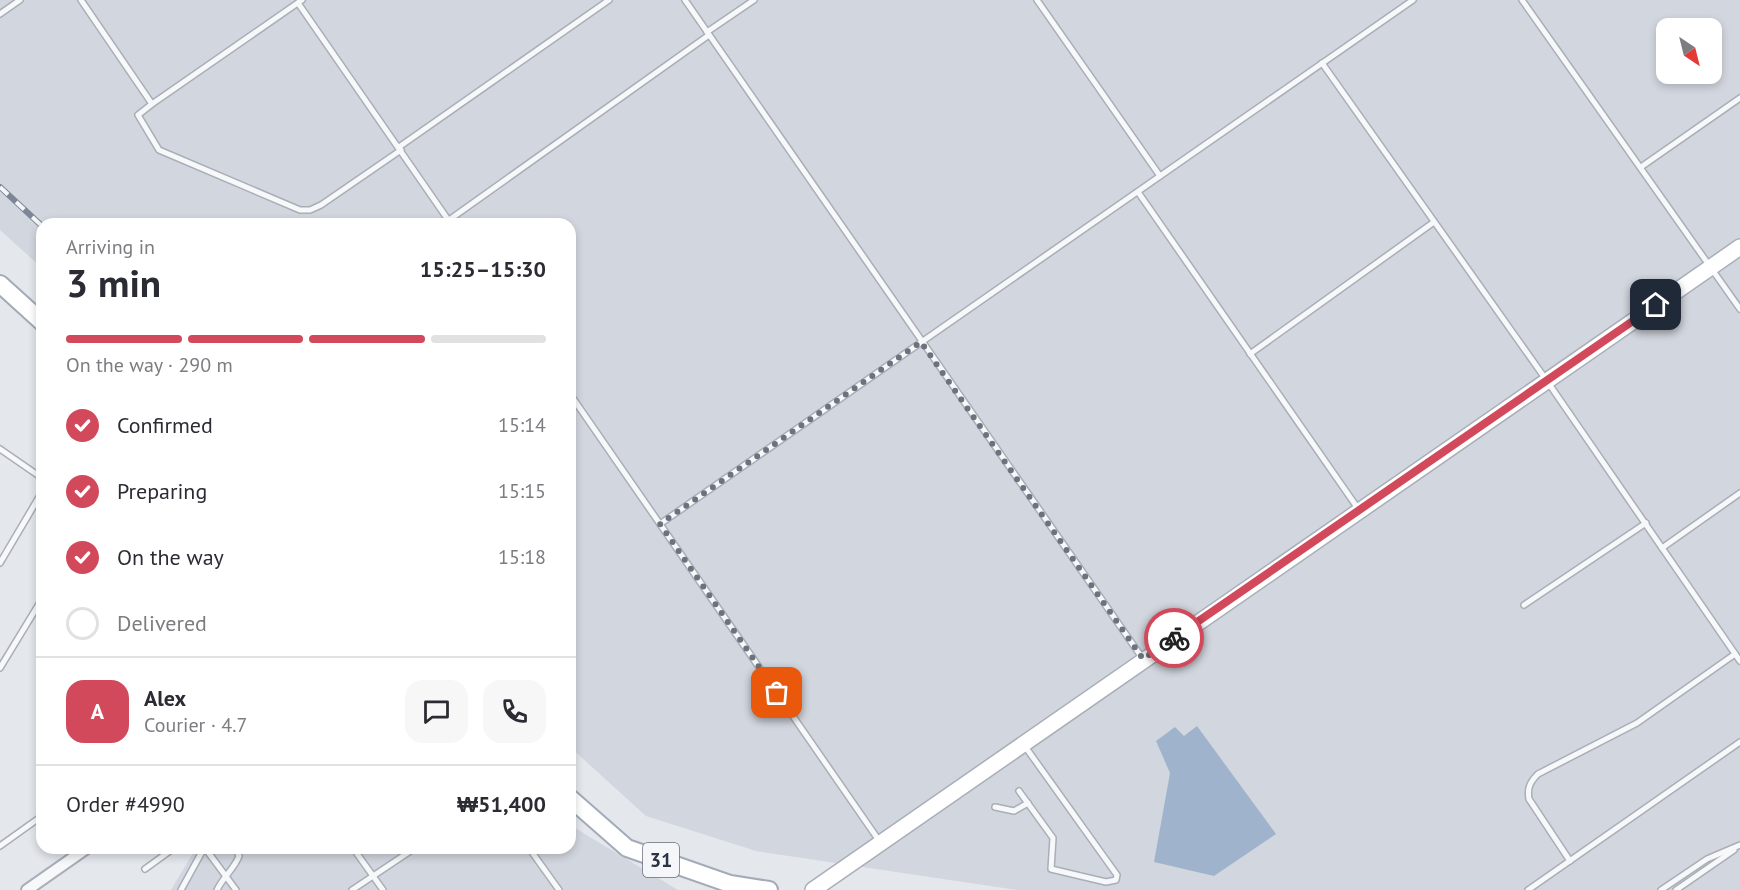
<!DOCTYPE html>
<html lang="en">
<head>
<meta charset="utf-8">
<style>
  body { margin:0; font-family:"PT Sans",sans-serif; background:#f7f7f7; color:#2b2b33; height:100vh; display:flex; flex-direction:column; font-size:22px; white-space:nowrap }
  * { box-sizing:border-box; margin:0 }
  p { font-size:20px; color:#7c7c81 }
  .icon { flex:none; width:33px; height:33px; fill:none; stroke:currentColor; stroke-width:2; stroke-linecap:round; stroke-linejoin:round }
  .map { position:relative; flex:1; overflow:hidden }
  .drawer { position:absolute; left:36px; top:218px; width:540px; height:636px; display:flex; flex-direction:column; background:#fff; border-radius:18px; box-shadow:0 3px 9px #0003 }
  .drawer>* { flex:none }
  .needle { width:39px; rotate:145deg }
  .buttons { position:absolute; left:1656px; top:18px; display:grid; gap:12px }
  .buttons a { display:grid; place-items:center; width:66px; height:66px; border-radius:12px; background:#fff; box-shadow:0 3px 9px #0003; font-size:30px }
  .pin { position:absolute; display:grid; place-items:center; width:51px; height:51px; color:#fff; margin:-26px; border-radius:12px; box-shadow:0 3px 9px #0006 }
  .courier { position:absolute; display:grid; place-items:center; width:60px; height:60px; margin:-30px; border:4px solid #d1495b; border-radius:50%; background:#fff; color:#222; box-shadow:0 2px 8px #0007 }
  .headline em { font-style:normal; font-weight:700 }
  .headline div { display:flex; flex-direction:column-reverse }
  .headline { display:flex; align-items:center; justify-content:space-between; height:102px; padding:0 30px }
  h1 { font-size:39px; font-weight:700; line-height:45px }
  .bar { display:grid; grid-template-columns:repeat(4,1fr); gap:9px 6px; align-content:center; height:72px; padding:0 30px }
  .bar i { height:8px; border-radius:4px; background:#e1e1e2 }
  .bar .on { background:#d1495b }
  .bar p { grid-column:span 4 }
  .line { display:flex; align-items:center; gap:15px; padding:0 30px; border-top:2px solid #e1e1e2 }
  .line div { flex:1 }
  .round { display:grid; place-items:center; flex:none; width:63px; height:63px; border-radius:18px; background:#f7f7f7 }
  ol { padding:0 30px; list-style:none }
  li { display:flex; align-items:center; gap:18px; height:66px }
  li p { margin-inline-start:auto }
  li .icon { padding:6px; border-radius:50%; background:#d1495b; color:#fff; stroke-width:4 }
  li:last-child { color:#7c7c81 }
  li i { width:33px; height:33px; border:3px solid #e1e1e2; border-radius:50% }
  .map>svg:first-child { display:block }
  .built { fill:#d2d6de; fill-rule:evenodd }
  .water { fill:#9fb4cc }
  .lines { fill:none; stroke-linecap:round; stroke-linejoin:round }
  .lane-casing { stroke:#a9aeb7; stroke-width:8 }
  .street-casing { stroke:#a9aeb7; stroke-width:14 }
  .secondary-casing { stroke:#a9aeb7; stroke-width:18 }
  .primary-casing { stroke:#a3abb8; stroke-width:20 }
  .lane { stroke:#f7f8fa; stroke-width:5 }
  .street { stroke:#f7f8fa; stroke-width:10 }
  .secondary { stroke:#fff; stroke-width:15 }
  .primary { stroke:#fff; stroke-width:16 }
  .rail-casing { stroke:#7d8696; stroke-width:6 }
  .rail { stroke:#f4f6f9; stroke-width:4; stroke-dasharray:11; stroke-linecap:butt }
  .done { stroke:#6c737f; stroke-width:6; stroke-dasharray:0 10.8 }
  .route { stroke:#d1495b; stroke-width:8 }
  .labels { text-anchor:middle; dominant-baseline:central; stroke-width:5; stroke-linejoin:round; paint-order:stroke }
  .shield { fill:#f4f6f9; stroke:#676e7b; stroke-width:1.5 }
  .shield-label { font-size:20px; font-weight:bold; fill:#2b3445 }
</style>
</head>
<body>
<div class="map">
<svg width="1740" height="890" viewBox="0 0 1740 890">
  <rect width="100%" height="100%" fill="#e4e7ec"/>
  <g class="built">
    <path d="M 0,0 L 1740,0 L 1740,890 L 1017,890 L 756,851 L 646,816 L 570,747 L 570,224 L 42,224 L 42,268 L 0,230 ZM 1666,28 L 1712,28 L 1712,74 L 1666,74 Z"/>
    <polygon points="570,825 678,890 171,890 196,848 570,848"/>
  </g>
  <polygon class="water" points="1197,726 1276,834 1214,876 1154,862 1170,773 1156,741 1175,727 1184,736"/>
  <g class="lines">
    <defs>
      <g id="lane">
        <polyline points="81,0 152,104 302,0"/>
        <polyline points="685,0 1143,659"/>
        <polyline points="1037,0 1160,176"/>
        <polyline points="1522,0 1740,309"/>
        <polyline points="298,3 451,224"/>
        <polyline points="0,14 20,0"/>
        <polyline points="707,32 754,0"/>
        <polyline points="1322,63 1547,381 1740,661"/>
        <polyline points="152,104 138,115 159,150 300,210 310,210 321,205 401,150"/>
        <polyline points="399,147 609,0"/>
        <polyline points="1641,167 1740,98"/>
        <polyline points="1138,192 1359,510"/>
        <polyline points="449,220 709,35"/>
        <polyline points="1250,354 1434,222"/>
        <polyline points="570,394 880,842"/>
        <polyline points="0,449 42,478"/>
        <polyline points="660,524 1413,0"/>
        <polyline points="1662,548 1740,493"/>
        <polyline points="0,563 42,492"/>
        <polyline points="1524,605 1646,523"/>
        <polyline points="0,668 42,599"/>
        <polyline points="1019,791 1053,838 1051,869 1106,882 1116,880 1117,875 1024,745"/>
        <polyline points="995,807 1014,811 1028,803"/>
        <polyline points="0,846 42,816"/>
        <polyline points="205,848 236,890"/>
        <polyline points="353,848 383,890"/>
        <polyline points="529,848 559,890"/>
        <path d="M 1570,861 L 1529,799 C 1527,788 1530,782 1538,774 L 1637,723 L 1735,654"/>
        <polyline points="145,869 174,848"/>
        <polyline points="181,890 204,848"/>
        <path d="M 217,890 C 223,877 235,868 239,856 L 236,848"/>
        <polyline points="352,890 415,848"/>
        <polyline points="1528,890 1740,742"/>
        <polyline points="1661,890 1707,859 1740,845"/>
        <polyline points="1676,890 1734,850"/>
      </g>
      <polyline id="street" points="27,890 87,848"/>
      <polyline id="secondary" points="813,890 1740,247"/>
      <g id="primary">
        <polyline points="0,284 42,322"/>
        <polyline points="570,798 627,848 730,884 769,890"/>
      </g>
    </defs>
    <use href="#lane" class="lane-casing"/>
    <use href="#street" class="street-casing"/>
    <use href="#secondary" class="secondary-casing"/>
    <use href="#primary" class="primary-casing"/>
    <use href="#lane" class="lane"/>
    <use href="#street" class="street"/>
    <use href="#secondary" class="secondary"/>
    <use href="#primary" class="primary"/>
    <defs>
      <polyline id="rail" points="0,187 42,226"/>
    </defs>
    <use href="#rail" class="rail-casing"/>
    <use href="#rail" class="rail"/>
  </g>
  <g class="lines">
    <polyline class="done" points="777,693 660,524 921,342 1143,659 1174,638"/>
    <polyline class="route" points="1174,638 1656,305"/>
  </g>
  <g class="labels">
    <rect class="shield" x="643" y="843" width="36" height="34" rx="4.5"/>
    <g class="shield-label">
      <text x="661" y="860">31</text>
    </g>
  </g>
</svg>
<div class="buttons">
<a><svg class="needle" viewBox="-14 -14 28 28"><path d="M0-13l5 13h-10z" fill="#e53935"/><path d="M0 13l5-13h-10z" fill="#7c7c81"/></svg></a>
</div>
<div class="pin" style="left:777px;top:693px;background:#ea580c"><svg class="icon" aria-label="bag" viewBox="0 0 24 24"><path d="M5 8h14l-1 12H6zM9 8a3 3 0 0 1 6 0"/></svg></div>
<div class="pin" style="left:1656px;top:305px;background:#1f2937"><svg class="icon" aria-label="home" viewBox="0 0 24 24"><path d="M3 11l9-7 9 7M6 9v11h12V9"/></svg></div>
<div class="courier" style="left:1174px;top:638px"><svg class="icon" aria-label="bike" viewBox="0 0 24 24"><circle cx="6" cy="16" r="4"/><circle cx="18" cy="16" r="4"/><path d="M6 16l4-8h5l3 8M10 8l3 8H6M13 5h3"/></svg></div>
<section class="drawer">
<div class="headline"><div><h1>3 min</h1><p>Arriving in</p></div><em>15:25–15:30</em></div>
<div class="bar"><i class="on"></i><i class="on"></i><i class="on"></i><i></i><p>On the way · 290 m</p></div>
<ol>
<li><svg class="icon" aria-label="check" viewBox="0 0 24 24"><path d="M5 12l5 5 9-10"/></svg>Confirmed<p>15:14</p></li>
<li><svg class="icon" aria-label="check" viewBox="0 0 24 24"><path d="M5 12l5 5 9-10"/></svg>Preparing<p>15:15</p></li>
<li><svg class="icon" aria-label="check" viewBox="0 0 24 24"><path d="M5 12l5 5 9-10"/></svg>On the way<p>15:18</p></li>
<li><i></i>Delivered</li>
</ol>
<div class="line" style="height:108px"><b class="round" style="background:#d1495b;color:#fff">A</b><div><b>Alex</b><p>Courier · 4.7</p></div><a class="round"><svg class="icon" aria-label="chat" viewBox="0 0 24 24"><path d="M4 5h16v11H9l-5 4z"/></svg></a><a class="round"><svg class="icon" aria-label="phone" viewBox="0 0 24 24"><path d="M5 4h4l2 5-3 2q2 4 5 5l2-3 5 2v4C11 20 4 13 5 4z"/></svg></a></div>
<div class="line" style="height:78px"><div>Order #4990</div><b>₩51,400</b></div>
</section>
</div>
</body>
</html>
